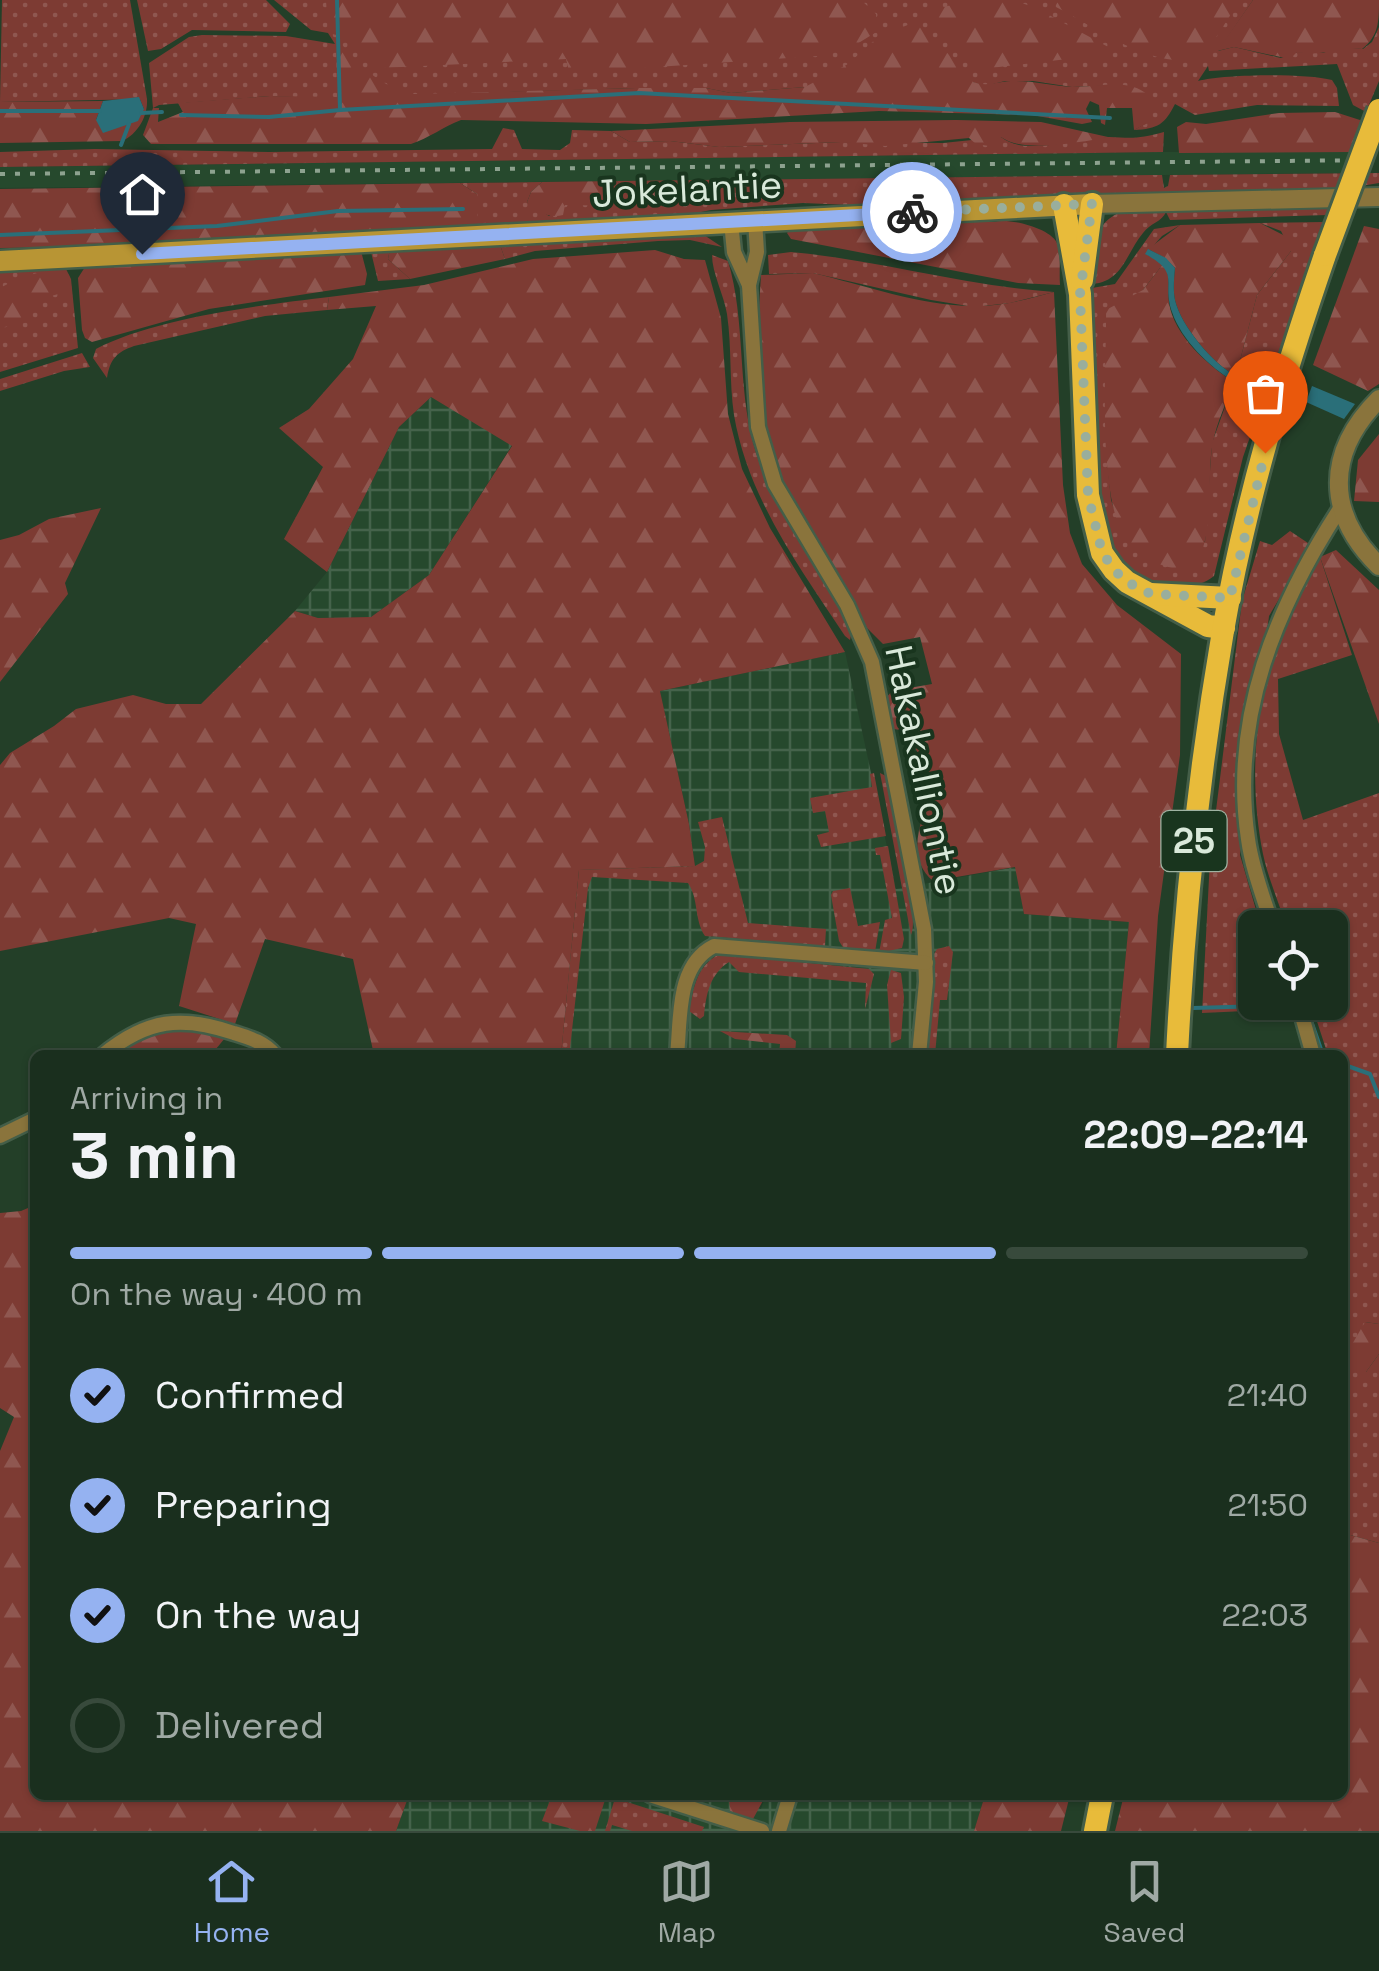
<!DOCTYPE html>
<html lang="en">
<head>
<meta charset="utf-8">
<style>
  body { margin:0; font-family:"Space Grotesk",sans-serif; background:#273b2b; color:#f1f3f6; height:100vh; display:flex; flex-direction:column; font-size:38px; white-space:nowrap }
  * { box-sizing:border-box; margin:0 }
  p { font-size:32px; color:#9fa9a4 }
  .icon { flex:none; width:55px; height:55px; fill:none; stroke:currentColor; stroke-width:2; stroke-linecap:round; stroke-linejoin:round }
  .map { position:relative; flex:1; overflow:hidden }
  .details { position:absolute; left:30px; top:1050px; width:1318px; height:750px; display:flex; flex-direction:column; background:#1a2f1e; border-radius:15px; box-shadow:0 2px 8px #0004,0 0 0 2px #384a3c }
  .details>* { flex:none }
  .buttons { position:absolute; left:1238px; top:910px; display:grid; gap:20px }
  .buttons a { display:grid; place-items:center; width:110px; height:110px; border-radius:15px; background:#1a2f1e; box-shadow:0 2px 8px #0004,0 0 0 2px #384a3c; font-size:50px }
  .pin { position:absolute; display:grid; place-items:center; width:85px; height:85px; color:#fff; margin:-102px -42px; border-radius:50% 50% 50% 0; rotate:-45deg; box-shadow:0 0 10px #0007 }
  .pin .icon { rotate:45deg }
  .courier { position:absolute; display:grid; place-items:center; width:100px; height:100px; margin:-50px; border:8px solid #95b2f1; border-radius:50%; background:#fff; color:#222; box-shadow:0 2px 12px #0007 }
  .overview em { font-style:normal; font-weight:600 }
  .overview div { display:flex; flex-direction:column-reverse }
  .overview { display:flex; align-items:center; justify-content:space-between; height:170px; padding:0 40px }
  h1 { font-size:65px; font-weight:600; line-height:75px }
  .bar { display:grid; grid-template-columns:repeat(4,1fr); gap:15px 10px; align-content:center; height:120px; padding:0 40px }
  .bar i { height:12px; border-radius:8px; background:#384a3c }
  .bar .on { background:#95b2f1 }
  .bar p { grid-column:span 4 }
  ol { padding:0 40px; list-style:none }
  li { display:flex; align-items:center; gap:30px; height:110px }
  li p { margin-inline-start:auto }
  li .icon { padding:10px; border-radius:50%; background:#95b2f1; color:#111; stroke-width:4 }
  li:last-child { color:#9fa9a4 }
  li i { width:55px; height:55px; border:5px solid #384a3c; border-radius:50% }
  .menu { display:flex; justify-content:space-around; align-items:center; height:140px; border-top:2px solid #384a3c; background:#1a2f1e; font-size:28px; color:#9fa9a4 }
  .menu a { display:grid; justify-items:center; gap:5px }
  .menu .on { color:#95b2f1 }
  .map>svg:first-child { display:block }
  .built { fill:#26492d }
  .industrial { fill:url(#industrial-grid) }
  .grass { fill:url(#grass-dots) }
  .forest { fill:url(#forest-firs) }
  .water { fill:#2a6f79 }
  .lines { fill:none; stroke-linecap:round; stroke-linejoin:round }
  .stream { stroke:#2a6f79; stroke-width:4 }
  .minor-casing { stroke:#445e48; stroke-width:19 }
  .tertiary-casing { stroke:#445e48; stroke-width:22 }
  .secondary-casing { stroke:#445e48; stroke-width:25 }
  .trunk-casing { stroke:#445e48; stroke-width:28 }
  .minor { stroke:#8a743c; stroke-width:14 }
  .tertiary { stroke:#8a743c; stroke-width:18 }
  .secondary { stroke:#b89534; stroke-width:20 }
  .trunk { stroke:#e8bb3a; stroke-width:22 }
  .rail { stroke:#8da28f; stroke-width:4; stroke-dasharray:5 10; stroke-linecap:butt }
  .trunk-bridge-casing { stroke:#445e48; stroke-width:28; stroke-linecap:butt }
  .trunk-bridge { stroke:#e8bb3a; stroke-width:22 }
  .done { stroke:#99ae9c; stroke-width:10; stroke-dasharray:0 18 }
  .route { stroke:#95b2f1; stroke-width:12 }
  .labels { text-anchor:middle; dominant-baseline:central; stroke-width:8; stroke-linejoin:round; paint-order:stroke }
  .shield { fill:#19351e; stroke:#9fb3a2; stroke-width:2.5 }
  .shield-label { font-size:35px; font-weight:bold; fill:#d9e9da }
  .street-label { font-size:38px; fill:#d9e9da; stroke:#19351e }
</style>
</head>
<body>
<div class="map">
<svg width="1379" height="1831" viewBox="0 0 1379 1831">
  <defs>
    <pattern id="industrial-grid" width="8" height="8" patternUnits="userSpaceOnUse" patternTransform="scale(2.5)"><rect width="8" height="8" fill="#26492d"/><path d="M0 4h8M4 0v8" fill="none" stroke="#45634b"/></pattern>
    <pattern id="grass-dots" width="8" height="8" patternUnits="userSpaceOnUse" patternTransform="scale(2.5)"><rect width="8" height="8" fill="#7d3b33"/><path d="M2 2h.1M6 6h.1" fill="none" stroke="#8f5750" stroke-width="1.8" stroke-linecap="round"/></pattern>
    <pattern id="forest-firs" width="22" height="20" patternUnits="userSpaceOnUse" patternTransform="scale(2.5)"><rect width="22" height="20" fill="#7d3b33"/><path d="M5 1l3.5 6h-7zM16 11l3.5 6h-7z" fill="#8f5750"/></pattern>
  </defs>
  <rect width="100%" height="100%" fill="#233f28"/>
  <polygon class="built" points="1154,152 1351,152 1343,173 0,188 0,167"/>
  <g class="industrial">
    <polygon points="431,397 512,445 429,575 371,617 318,618 295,611 327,572 399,427"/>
    <polygon points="845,652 896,889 1016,867 1024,914 1129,922 1116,1055 561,1055 579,870 695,866 689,824 660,691"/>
    <polygon points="409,1795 746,1795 744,1802 761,1809 766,1795 985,1795 974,1831 396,1831"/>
  </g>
  <g class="grass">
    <polygon points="2,0 130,0 147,99 0,102"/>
    <polygon points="137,0 266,0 290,24 286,32 192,30 161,49 148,51"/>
    <path d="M 274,0 L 1253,0 L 1218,51 L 1234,47 L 1281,58 L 1297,52 L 1323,53 L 1339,47 L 1363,49 L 1372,42 L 1379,27 L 1379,81 L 1366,112 L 1353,105 L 1337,64 L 1209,71 L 1208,66 L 1198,81 C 1225,74 1306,73 1332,80 L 1337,88 L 1339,106 L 1257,105 L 1195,115 L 1175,104 C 1165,124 1158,129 1134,130 L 1152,120 L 1120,85 L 1072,87 L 1033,81 L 1005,81 L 985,86 L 972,82 L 805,87 L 731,93 L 706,88 L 636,88 L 319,98 L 270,96 L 159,105 L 153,108 L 149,63 L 189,37 L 202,35 L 286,36 L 335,44 L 328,33 L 311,30 Z"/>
    <path d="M 503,128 L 514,130 L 522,149 L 560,150 L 570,143 L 572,130 L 611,131 L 630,142 L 670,141 L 719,147 L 841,142 L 943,143 L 1001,137 C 1028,158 1078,136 1109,137 C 1133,138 1139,139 1164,132 L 1163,152 L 0,167 L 0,152 L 95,149 L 269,152 L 492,149 Z"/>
    <polygon points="1379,173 1379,183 1361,186 1360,189 1167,193 873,206 803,203 711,210 676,217 477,227 477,194 460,183 542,182 531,192 527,202 549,216 564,205 628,195 617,181 1154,175 1162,175 1164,188 1168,186 1170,175"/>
    <path d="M 1332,203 L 1327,215 L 1170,220 L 1166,212 C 1162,222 1150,223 1143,233 C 1126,253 1123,282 1092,284 C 1093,251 1091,220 1127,210 Z"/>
    <path d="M 1325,222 L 1243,457 L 1214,576 C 1200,588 1179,587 1162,584 C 1139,581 1119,564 1110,543 C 1093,502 1095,455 1095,412 C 1094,371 1093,330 1092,288 L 1115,284 L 1154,229 L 1180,225 L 1162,236 L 1146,254 L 1163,264 L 1143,290 L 1107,460 L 1111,500 L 1121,529 L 1205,542 L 1212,443 L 1236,376 L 1257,295 L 1291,251 L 1281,231 L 1260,223 Z"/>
    <polygon points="701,233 722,247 690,240 658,241 535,251 505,259 499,242"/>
    <polygon points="374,249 390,249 388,259 410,279 378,281 371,252"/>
    <path d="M 791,252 C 879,260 965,286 1054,292 L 1010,303 L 974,307 L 931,300 L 813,273 L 769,274 L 768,255 Z"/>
    <path d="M 712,255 L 728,261 C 746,321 737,386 754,446 C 774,514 820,569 852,631 L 850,640 L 845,636 C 800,568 748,498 734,415 C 729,382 732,348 727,314 C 724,295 712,273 712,255 Z"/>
    <polygon points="59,267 66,269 71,279 78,348 0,372 0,269"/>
    <path d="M 329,297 L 327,310 L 265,316 L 134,346 C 117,352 110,359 107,378 L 93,358 L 96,349 C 155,318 262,305 329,297 Z"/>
    <polygon points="82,353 90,367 64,371 0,391 0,379"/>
    <polygon points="1290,531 1311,545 1269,616 1240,855 1261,927 1255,928 1255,1002 1283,1003 1285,1009 1202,1013 1210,859 1242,601 1260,541 1272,545"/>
    <path d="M 1320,557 L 1352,655 L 1278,679 L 1279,734 L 1303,820 L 1379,793 L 1379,1324 L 1365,1322 L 1366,1372 L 1379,1354 L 1379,1543 L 1343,1533 L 1342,1055 L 1330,1055 L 1326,1049 L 1311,1003 L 1330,1002 L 1330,928 L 1287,928 C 1279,903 1268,878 1263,854 C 1243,754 1261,640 1320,557 Z"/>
    <polygon points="874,773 886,836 821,847 817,835 829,832 825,811 813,813 810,798 872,787 870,774"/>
    <path d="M 880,773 L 886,776 C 892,803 921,918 911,935 Z"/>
    <path d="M 722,817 L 748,923 L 826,929 L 825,946 L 705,936 C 694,920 699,899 688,883 L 592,877 L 588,888 L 570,1048 L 644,1055 L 561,1055 L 579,870 L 695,866 L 704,861 L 705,847 L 698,822 Z"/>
    <polygon points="888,846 904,939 902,948 879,953 885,920 892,918 880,855 876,855 875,848"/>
    <polygon points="850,888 858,926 880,922 875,952 844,949 839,941 831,895 833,891"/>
    <polygon points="949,946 953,952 947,1000 940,1000 935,1055 926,1055 934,954 937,949"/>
    <path d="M 719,954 L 869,969 L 874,974 L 865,1009 L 866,983 L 739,972 L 729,962 C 710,974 706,994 704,1016 L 700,1019 L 689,1011 C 694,987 696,967 719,954 Z"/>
    <polygon points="891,970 901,973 904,997 901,1039 891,1043 887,985"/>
    <polygon points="615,1798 704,1827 702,1831 632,1831 612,1825 610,1831 605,1831"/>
  </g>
  <g class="forest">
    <polygon points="326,0 861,0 876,14 878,31 852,47 819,56 582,72 569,71 566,59 381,68 345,37 328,33"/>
    <polygon points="970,0 1013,0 1036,8 1112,49 1106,62 1076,58 982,69 963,59 918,14"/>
    <path d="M 1054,0 L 1240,0 L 1203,58 C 1153,71 1099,29 1056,7 Z"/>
    <path d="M 1253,0 L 1379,0 C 1379,21 1379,36 1362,49 C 1339,47 1320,57 1297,52 L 1290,59 L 1234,47 L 1217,51 Z"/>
    <path d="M 915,22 L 966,71 L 973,82 C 987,87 996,82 1011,81 C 1032,80 1052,86 1074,87 C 1095,87 1125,79 1144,92 C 1154,98 1152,110 1152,121 L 1134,130 L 1132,108 L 1107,108 L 1105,125 L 1101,123 L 1099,105 L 1090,101 L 1086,109 L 1092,122 L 1082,124 L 1032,115 L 879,111 L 646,124 L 461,120 C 443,127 429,138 411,144 L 151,144 L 143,135 L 153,108 L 159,108 L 158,122 L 183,112 L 178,103 L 270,96 L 337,97 L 336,45 L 342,45 C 365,69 380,87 414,94 L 636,88 L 706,88 L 731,93 L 805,87 L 848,64 L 878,37 Z"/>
    <path d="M 139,97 L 147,99 C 148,116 138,134 122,141 L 0,143 L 0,102 L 103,101 L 96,120 L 144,109 Z"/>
    <polygon points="1335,112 1363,121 1351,152 1179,153 1177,127 1186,122 1206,124 1279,113"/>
    <path d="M 956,120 L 1041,122 L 1108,137 C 1081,142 1023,154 1001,137 L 989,146 L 976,144 L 969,138 L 885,146 L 841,142 L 719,147 L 670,141 L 630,142 L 611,131 L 790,122 Z"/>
    <path d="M 617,181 L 628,195 L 631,206 L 565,205 L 563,215 C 549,219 536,211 527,202 L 531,192 L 542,182 Z"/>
    <polygon points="460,183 477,194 477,224 85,247 0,248 0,189"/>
    <path d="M 978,220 C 988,223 992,222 1001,221 C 1016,220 1053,229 1058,245 C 1061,257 1059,273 1060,285 L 1018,283 L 791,239 L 787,233 L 791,228 L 872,223 L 888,227 L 898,221 L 938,227 Z"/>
    <path d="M 1260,223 L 1291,239 L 1291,251 L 1257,295 L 1236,376 C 1213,364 1181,326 1175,300 C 1173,290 1174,278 1175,268 L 1165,258 L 1148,249 L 1180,225 Z"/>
    <polygon points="1364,226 1379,229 1379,384 1368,391 1313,365"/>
    <polygon points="499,242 505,259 410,279 388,259 390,249"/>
    <polygon points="655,250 684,259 705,260 721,318 728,414 742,469 770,528 845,652 660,691 689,824 695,866 579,870 561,1055 374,1055 353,959 265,939 235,1024 179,1006 196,924 169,918 0,951 0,765 10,753 54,726 76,709 133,695 166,704 201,704 295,611 318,618 371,617 429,575 512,446 431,397 399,427 327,572 284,539 323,467 279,428 309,409 353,359 376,306 327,310 329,297 424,285 533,259"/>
    <polygon points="361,251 367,274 365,285 209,309 92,342 85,338 82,330 78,278 85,267"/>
    <path d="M 1163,264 C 1172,276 1167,288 1169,303 C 1174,335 1207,365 1234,382 C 1227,401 1217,422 1213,442 C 1205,477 1219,551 1186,571 C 1167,567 1143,562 1130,546 C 1095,505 1107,365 1106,310 L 1143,290 Z"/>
    <polygon points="59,267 69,275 72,290 34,301 26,308 27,322 0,328 0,288 19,278"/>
    <path d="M 813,273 C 863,285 925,307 976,306 C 1003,306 1029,299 1054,292 L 1063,485 L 1070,533 L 1082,564 L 1117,605 L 1181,654 L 1180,755 L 1158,916 L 1149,1055 L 1116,1055 L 1129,922 L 1024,914 L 1015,867 L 933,881 C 903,856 923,814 935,785 L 906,731 L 894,729 L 886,698 L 892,691 L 932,684 L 920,637 L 883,644 L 867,628 C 843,582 812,541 789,495 C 755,427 756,349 761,275 Z"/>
    <polygon points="1379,434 1379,502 1354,501 1358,460"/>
    <polygon points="101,508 65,583 68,594 0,682 0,540 19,535 49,519"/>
    <polygon points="1336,550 1379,590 1379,724 1320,557"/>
    <polygon points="170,1026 202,1030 225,1038 211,1055 115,1053 134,1041"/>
    <polygon points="720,1031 787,1035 796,1041 795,1055 779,1055 780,1044 735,1039"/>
    <polygon points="35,1205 35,1795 409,1795 396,1831 0,1831 0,1451 14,1417 0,1408 0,1213 21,1211"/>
    <polygon points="1365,1322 1379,1324 1379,1354 1366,1372 1353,1371 1343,1360"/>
    <polygon points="1343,1533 1379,1543 1379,1831 1115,1831 1124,1795 1342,1795"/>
    <polygon points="552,1795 589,1795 605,1800 595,1831 580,1831 542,1821"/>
    <polygon points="746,1795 766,1795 753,1819 730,1812 729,1797 743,1801"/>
    <polygon points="985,1795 1070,1795 1061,1831 974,1831"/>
  </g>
  <g class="water">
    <polygon points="139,97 144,109 138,121 103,133 96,120 103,101"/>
    <path d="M 1148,249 L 1166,258 L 1175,268 C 1174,279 1173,290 1175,300 C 1181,326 1213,364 1236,376 L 1234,382 C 1209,366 1182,341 1172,312 C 1161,281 1182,274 1145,254 Z"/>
    <polygon points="1312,386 1355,404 1344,419 1306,402"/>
  </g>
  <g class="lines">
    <g class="stream">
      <polyline points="337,0 340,110"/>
      <polyline points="0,111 100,111"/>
      <polyline points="141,113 162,112"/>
      <polyline points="181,115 269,117 340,110 639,93 1110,118"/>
      <polyline points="121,145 129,124"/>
      <polyline points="0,235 217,226 338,211 463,209"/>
      <polyline points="1193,1008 1293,1005"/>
      <polyline points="1308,1012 1323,1055"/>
      <polyline points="1342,1064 1370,1074 1379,1097"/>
    </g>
    <defs>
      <g id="minor">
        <polyline points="755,220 757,252 749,285 758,427 775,484 847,605 872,662 924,929 926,982 919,1055"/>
        <polyline points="731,222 734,252 749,285"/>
        <path d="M 1273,928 C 1264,899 1252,869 1248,839 C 1230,717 1276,607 1341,507"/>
        <polyline points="1298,1002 1313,1055"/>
        <path d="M 103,1055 C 147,1019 182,1015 234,1033 C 250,1038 264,1042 275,1055"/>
        <path d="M 677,1055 C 681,1018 676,965 714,946 L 926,963"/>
        <polyline points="0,1136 35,1119"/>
        <polyline points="650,1795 762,1831"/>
        <polyline points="779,1831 790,1795"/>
      </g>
      <g id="tertiary">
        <polyline points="1092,204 1379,197"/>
        <path d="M 1379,399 C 1326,452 1325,513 1379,566"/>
      </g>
      <polyline id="secondary" points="0,261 1092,204"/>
      <g id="trunk">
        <polyline points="1064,205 1080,294 1088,495 1102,553 1114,570 1127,582 1208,626 1224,628"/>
        <polyline points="1082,280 1092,204"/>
        <polyline points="1151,594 1230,598"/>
        <path d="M 1177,1055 C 1184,913 1199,771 1223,631 C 1245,503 1283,377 1325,255"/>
        <polyline points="1095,1831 1102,1795"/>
      </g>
    </defs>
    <use href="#minor" class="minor-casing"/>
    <use href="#tertiary" class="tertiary-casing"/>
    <use href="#secondary" class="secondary-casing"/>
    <use href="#trunk" class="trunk-casing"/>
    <use href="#minor" class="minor"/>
    <use href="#tertiary" class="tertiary"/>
    <use href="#secondary" class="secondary"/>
    <use href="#trunk" class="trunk"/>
    <polyline class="rail" points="0,174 1379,160"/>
    <defs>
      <polyline id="trunk-bridge" points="1325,255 1379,110"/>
    </defs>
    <use href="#trunk-bridge" class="trunk-bridge-casing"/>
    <use href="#trunk-bridge" class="trunk-bridge"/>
  </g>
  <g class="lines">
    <polyline class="done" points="912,212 1092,204 1080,294 1088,495 1102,552 1114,570 1127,582 1151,594 1230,598 1265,453"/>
    <polyline class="route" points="142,254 912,212"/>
  </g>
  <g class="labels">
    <rect class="shield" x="1161.5" y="811" width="65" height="60" rx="8"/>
    <g class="shield-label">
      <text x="1194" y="841">25</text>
    </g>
    <g class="street-label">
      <text transform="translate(687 189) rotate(-3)">Jokelantie</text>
      <text transform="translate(924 770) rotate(78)">Hakakalliontie</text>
    </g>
  </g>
</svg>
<div class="buttons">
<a><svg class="icon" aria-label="locate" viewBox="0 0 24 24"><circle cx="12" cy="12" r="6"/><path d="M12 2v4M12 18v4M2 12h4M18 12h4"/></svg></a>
</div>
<div class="pin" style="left:1265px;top:453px;background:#ea580c"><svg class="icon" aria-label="bag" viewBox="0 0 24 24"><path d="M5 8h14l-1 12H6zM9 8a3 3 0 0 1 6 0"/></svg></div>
<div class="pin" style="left:142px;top:254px;background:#1f2937"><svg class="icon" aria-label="home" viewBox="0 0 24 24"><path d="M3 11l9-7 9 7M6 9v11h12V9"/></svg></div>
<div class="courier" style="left:912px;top:212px"><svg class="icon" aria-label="bike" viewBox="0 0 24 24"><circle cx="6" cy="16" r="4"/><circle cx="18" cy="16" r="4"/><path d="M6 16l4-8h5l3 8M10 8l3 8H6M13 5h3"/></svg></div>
<section class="details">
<div class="overview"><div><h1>3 min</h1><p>Arriving in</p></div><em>22:09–22:14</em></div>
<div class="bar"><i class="on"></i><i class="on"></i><i class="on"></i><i></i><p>On the way · 400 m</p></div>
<ol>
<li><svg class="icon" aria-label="check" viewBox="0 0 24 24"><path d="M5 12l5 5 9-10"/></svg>Confirmed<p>21:40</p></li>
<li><svg class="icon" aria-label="check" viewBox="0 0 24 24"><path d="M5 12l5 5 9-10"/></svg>Preparing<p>21:50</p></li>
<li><svg class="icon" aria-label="check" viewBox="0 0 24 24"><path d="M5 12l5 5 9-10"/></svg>On the way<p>22:03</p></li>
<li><i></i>Delivered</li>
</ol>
</section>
</div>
<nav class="menu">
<a class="on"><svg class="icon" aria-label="home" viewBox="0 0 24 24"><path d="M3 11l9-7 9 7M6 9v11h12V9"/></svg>Home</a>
<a><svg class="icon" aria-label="map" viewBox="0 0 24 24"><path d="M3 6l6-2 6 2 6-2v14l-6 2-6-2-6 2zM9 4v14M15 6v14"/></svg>Map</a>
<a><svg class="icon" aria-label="saved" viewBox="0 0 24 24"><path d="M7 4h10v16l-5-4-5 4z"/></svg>Saved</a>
</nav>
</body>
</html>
